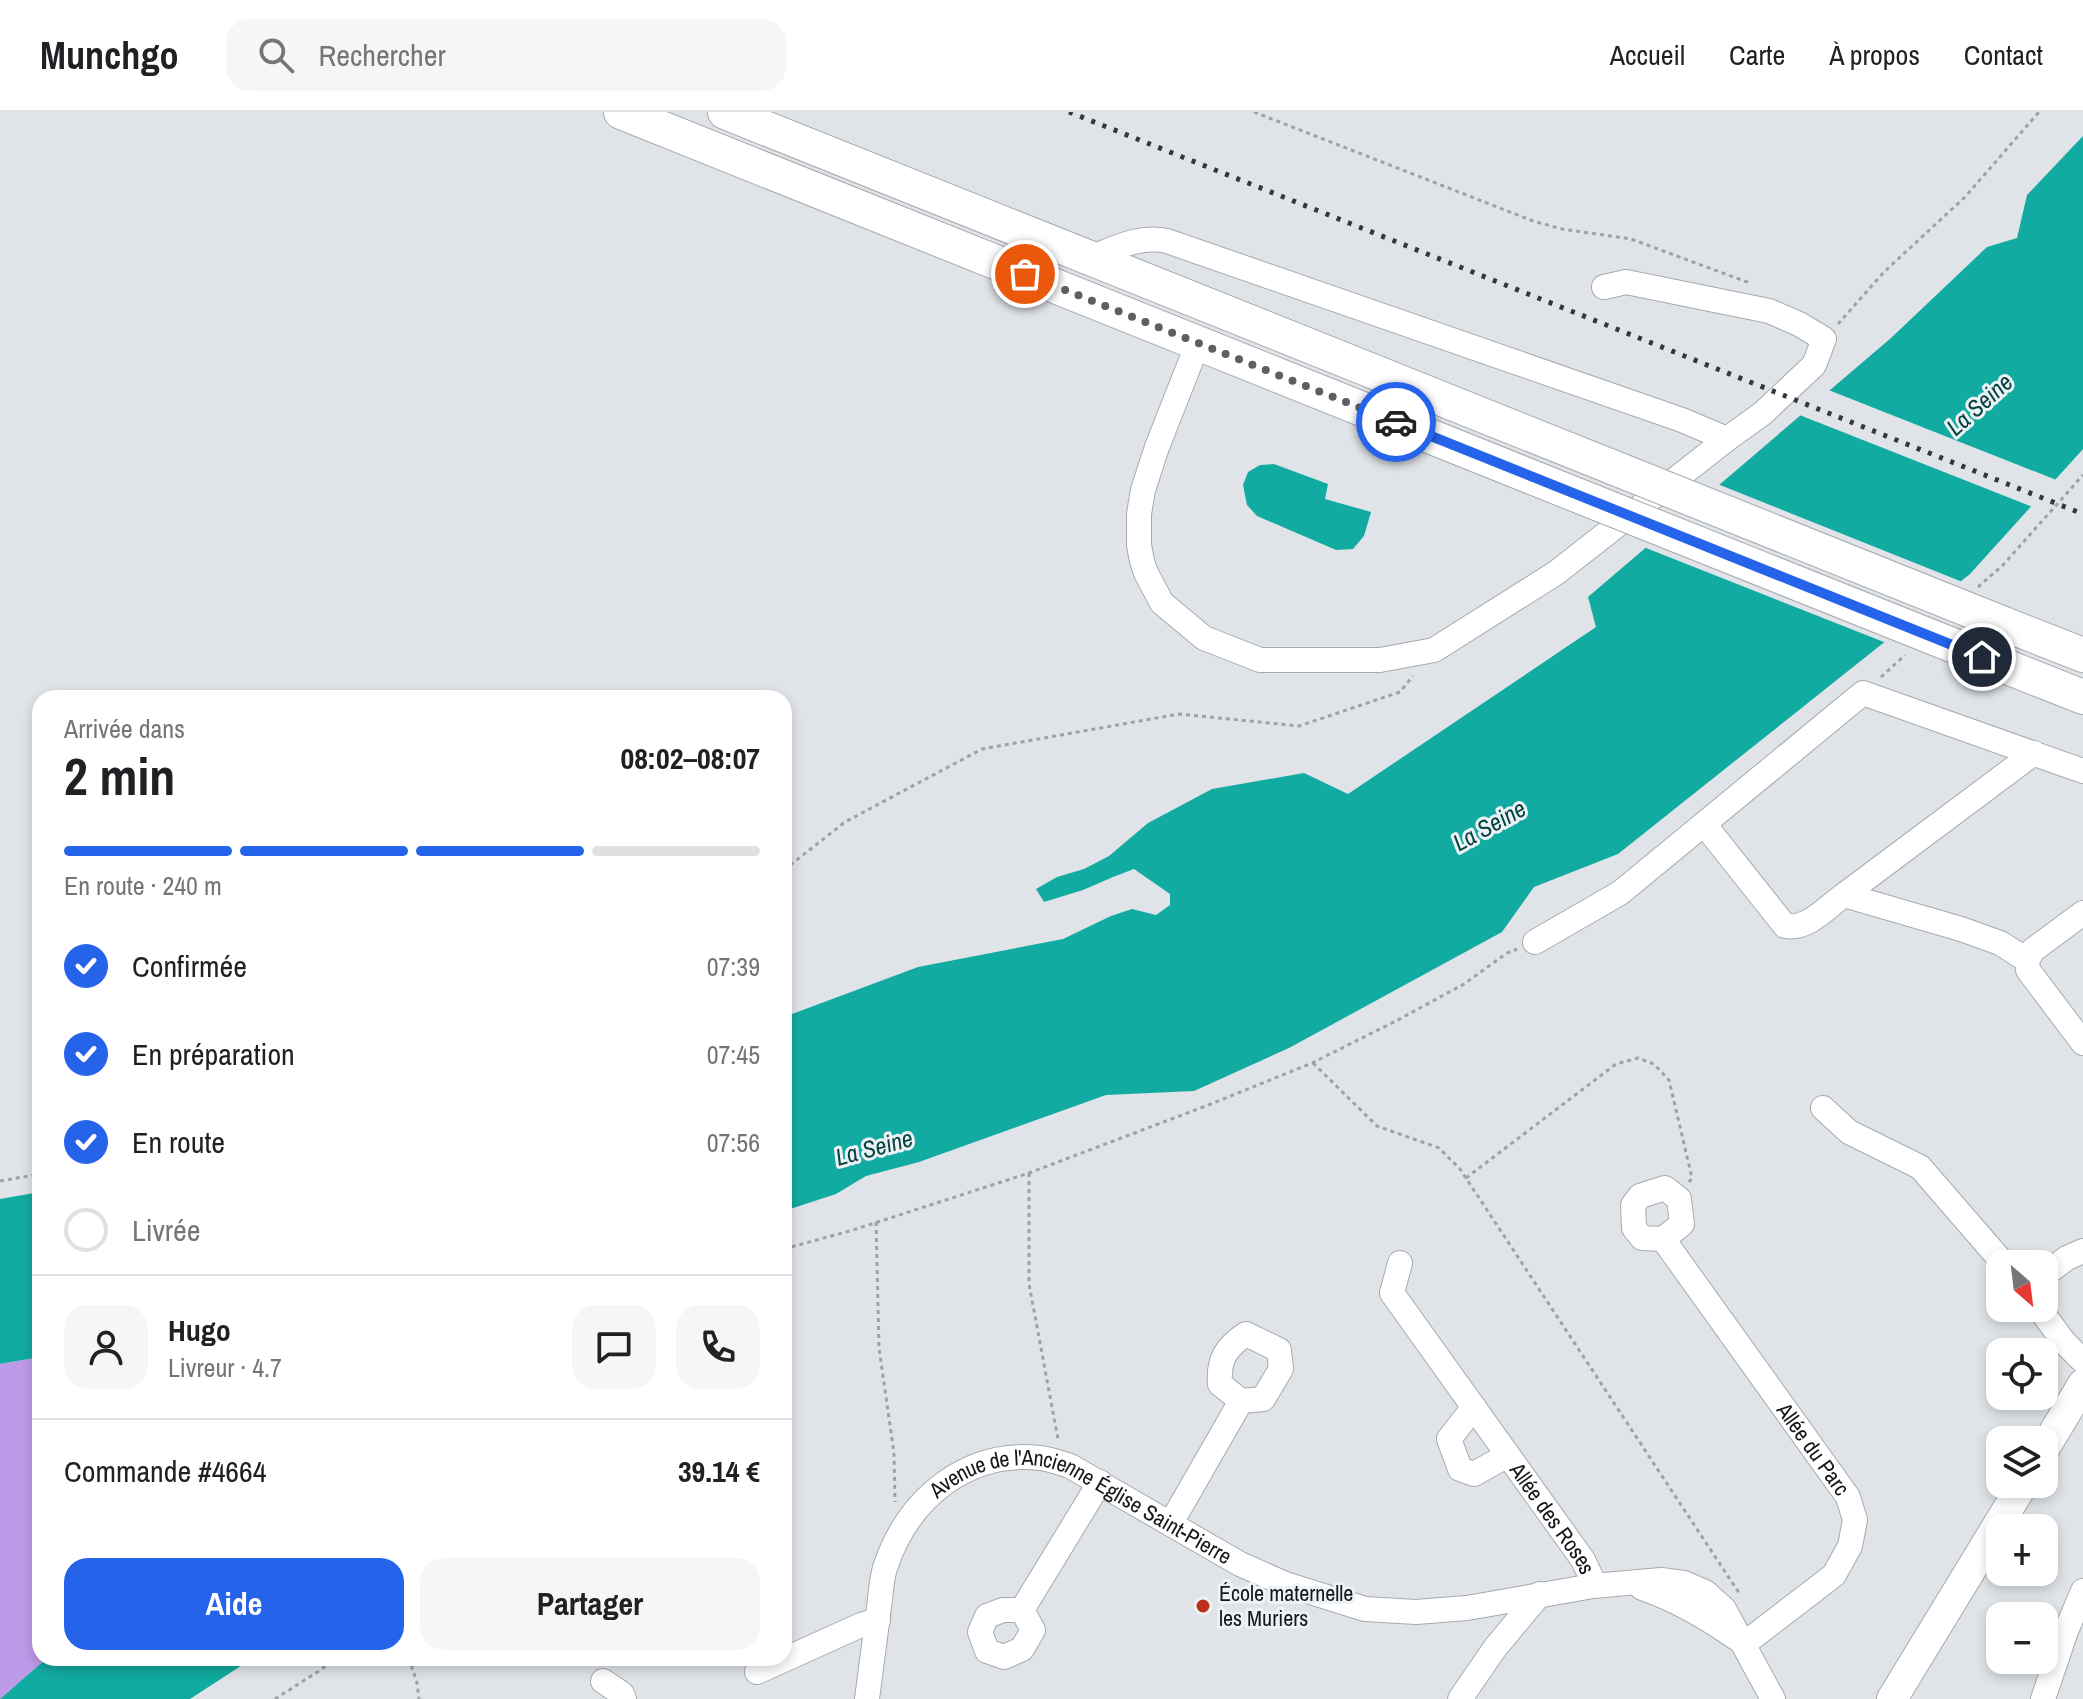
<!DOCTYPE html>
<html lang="fr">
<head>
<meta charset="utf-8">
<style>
  body { margin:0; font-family:"Archivo Narrow",sans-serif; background:#f6f6f6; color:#202124; height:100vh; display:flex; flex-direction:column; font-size:30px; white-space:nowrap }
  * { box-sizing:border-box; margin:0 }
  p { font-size:26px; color:#757577 }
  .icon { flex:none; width:44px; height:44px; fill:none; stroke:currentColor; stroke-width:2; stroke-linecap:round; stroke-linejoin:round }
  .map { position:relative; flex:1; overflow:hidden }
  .sheet { position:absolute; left:32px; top:578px; width:760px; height:976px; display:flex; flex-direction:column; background:#fff; border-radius:24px; box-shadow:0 4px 12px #0003 }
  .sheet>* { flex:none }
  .needle { width:52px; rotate:152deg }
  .controls { position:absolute; left:1986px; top:1138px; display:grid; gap:16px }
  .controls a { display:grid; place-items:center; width:72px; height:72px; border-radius:16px; background:#fff; box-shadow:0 4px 12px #0003; font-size:40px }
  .pin { position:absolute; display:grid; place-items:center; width:68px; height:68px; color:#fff; margin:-34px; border:4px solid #fff; border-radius:50%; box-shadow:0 2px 8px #0007 }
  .courier { position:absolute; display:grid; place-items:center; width:80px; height:80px; margin:-40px; border:6px solid #2563eb; border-radius:50%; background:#fff; color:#222; box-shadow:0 2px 10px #0007 }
  .head em { font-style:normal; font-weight:700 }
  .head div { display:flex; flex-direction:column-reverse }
  .head { display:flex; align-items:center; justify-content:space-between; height:136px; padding:0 32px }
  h1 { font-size:52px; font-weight:700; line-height:60px }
  .bar { display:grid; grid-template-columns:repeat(4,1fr); gap:12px 8px; align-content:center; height:96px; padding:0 32px }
  .bar i { height:10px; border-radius:6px; background:#e0e0e0 }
  .bar .selected { background:#2563eb }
  .bar p { grid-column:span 4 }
  .line { display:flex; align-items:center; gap:20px; padding:0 32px; border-top:2px solid #e0e0e0 }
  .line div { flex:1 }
  .round { display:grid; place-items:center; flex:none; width:84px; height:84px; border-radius:24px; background:#f6f6f6 }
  ol { padding:0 32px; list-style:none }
  li { display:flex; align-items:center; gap:24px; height:88px }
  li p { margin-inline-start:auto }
  li .icon { padding:8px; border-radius:50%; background:#2563eb; color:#fff; stroke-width:4 }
  li:last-child { color:#757577 }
  li i { width:44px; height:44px; border:4px solid #e0e0e0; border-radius:50% }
  .cta { display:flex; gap:16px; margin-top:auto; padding:16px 32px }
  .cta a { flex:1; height:92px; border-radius:24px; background:#2563eb; color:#fff; font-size:32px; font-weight:700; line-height:92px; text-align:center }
  .cta a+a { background:#f6f6f6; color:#202124 }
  header { display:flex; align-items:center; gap:48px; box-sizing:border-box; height:112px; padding:0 40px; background:#fff; border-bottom:2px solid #e0e0e0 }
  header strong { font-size:38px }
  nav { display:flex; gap:44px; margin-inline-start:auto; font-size:28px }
  .search { width:560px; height:72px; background:#f6f6f6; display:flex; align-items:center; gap:20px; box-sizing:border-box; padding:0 28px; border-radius:24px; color:#757577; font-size:30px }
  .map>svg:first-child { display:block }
  .forest { fill:#bd9be9 }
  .water { fill:#11aba1 }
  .pier { fill:#e0e4e9 }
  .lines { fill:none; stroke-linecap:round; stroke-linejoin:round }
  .minor-casing { stroke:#a6aaae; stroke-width:26 }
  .major-casing { stroke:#a6aaae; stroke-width:32 }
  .highway-casing { stroke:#a6aaae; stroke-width:36 }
  .path { stroke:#9ea1a5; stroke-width:3; stroke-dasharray:4 4; stroke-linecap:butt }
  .minor { stroke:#fff; stroke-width:24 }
  .major { stroke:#fff; stroke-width:30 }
  .highway { stroke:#fff; stroke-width:34 }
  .rail { stroke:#36373a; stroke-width:5; stroke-dasharray:4 8; stroke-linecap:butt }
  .highway-bridge-casing { stroke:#a6aaae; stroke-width:36; stroke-linecap:butt }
  .highway-bridge { stroke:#fff; stroke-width:34 }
  .done { stroke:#5d5f62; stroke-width:8; stroke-dasharray:0 14.4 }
  .route { stroke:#2563eb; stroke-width:10 }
  .poi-dot { fill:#bd311c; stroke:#edf2f6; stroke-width:3 }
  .labels { text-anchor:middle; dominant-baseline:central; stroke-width:6; stroke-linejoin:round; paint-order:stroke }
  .street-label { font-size:22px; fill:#161719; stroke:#edf2f6 }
  .poi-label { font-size:22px; fill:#161719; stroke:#edf2f6; text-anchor:start }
  .water-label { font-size:24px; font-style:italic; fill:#06433f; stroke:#edf2f6 }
</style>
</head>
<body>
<header>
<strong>Munchgo</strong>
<div class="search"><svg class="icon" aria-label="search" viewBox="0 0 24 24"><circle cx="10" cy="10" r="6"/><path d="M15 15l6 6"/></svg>Rechercher</div>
<nav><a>Accueil</a><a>Carte</a><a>À propos</a><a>Contact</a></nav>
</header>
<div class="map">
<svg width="2083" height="1587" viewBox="0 0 2083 1587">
  <rect width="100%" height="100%" fill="#e0e4e9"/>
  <polygon class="forest" points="40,1245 40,1546 47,1546 0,1587 0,1252"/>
  <g class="water">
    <polygon points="2083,24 2083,337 1970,462 1618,742 1534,775 1502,820 1289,936 1194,979 1106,983 919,1050 866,1064 836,1082 784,1099 784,905 918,855 1063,827 1111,804 1132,797 1156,803 1170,793 1170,782 1134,757 1113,765 1083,778 1044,790 1036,777 1057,765 1084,757 1109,744 1148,711 1212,677 1304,661 1348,682 1596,515 1588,485 1891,226 1987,135 2017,126 2027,83"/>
    <polygon points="1274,352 1328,372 1325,387 1371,400 1364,424 1353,437 1336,438 1257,404 1247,393 1243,373 1248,360 1260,353"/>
    <polygon points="40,1080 40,1245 0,1252 0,1087"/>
    <polygon points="47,1546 253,1546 190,1587 0,1587"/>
  </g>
  <g class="pier">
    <polygon points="1826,277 2059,369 2035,396 1797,302"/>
    <polygon points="1715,371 1965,471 1889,532 1641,434"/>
  </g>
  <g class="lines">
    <defs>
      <g id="minor">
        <path d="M 1090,146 C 1116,136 1139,123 1167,129 L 1682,308 L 1727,327"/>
        <polyline points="1198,231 1157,335 1143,378 1139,402 1139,433 1142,449 1146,461 1162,491 1204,526 1260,548 1380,548 1434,538 1556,461 1727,327 1763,301 1814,253 1824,227 1799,212 1769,199 1626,170 1604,175"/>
        <path d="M 1704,712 L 1785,814 C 1808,818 1827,795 1844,783"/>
        <polyline points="2083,801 2033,838 2027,848 2028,858 2083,931"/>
        <polyline points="1535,830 1620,781 1863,581 2083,659"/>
        <polyline points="2027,848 2000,831 1961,817 1844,783 2034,641"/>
        <polyline points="1823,996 1849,1020 1920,1055 2004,1152"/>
        <path id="s1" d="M 1663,1127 L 1682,1112 L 1679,1087 L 1665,1076 L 1640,1084 L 1633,1093 L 1634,1116 L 1642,1126 L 1663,1127 L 1848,1385 L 1855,1408 L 1850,1434 L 1834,1463 L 1744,1532"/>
        <path id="s2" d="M 1400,1151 L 1392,1181 L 1583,1448 L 1592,1467 L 1593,1474"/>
        <polyline points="2044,1163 2067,1146 2083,1139"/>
        <polyline points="2039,1196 2064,1230 2083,1249"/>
        <path d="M 1246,1222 L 1279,1238 L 1281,1257 L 1263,1287 L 1241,1289 L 1220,1272 C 1218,1248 1226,1235 1246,1222 Z"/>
        <polyline points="1474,1295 1449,1327 1460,1357 1474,1362 1508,1343"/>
        <polyline points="1171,1411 1241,1289"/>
        <path d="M 1642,1476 C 1677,1488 1706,1505 1736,1526"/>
        <polygon points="1003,1498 1022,1498 1033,1518 1022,1537 1004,1545 987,1539 980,1520 987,1504"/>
        <polyline points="1022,1498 1100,1370"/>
        <polyline points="757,1560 861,1513 878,1508"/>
        <polyline points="603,1569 622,1582 624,1587"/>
        <path id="s3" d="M 867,1587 C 871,1556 875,1526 879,1495 C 881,1482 881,1466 886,1453 C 909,1386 967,1338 1040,1346 C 1050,1347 1060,1351 1070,1354 L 1240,1452 L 1285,1472 L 1365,1497 L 1416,1500 L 1467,1496 L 1593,1474 L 1661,1468 L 1684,1471 L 1705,1480 L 1724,1497 L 1773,1587"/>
        <polyline points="1460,1587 1495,1536 1540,1482"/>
        <polyline points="2043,1587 2066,1519 2083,1479"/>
      </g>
      <g id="major">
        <polyline points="2044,1337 2083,1272"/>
        <polyline points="1892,1587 2023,1372"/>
      </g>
      <g id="highway">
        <polyline points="621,0 1594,390"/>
        <polyline points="725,0 1622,359"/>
        <polyline points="2004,512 2083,543"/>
        <polyline points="1982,545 2083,585"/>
      </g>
    </defs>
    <use href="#minor" class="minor-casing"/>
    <use href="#major" class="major-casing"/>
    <use href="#highway" class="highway-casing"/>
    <g class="path">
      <polyline points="1254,0 1533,109 1562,117 1631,127 1747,170 1750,174"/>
      <polyline points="1838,212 1884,160 1965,85 2039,0"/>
      <polyline points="1978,475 2003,453 2083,363"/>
      <polyline points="1881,565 1905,543"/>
      <polyline points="784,758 845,710 982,637 1179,602 1299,614 1400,580 1413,564"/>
      <polyline points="1313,951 1377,1014 1439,1036 1460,1057 1739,1481"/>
      <polyline points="1029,1061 1029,1172 1058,1327"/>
      <polyline points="1466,1066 1616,952 1638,946 1654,952 1669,968 1692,1066 1689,1070"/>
      <polyline points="0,1069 40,1062"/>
      <polyline points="876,1110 879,1236 894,1341 895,1390"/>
      <polyline points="784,1137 853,1118 1029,1061 1211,992 1312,951 1396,909 1464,872 1507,841 1517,837"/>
      <polyline points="409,1546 417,1571 419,1587"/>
      <polyline points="275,1587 322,1557 334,1546"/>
    </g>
    <use href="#minor" class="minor"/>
    <use href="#major" class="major"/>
    <use href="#highway" class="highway"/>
    <polyline class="rail" points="1069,0 2083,402"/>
    <defs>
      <g id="highway-bridge">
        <polyline points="1622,359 2004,512"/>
        <polyline points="1594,390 1982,545"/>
      </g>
    </defs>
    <use href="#highway-bridge" class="highway-bridge-casing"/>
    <use href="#highway-bridge" class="highway-bridge"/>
  </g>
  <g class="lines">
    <polyline class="done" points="1025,162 1396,310"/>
    <polyline class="route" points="1396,310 1982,545"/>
  </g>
  <circle class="poi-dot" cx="1203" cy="1494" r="8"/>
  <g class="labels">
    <g class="street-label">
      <text stroke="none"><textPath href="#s1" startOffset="420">Allée du Parc</textPath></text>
      <text stroke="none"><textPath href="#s2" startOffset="308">Allée des Roses</textPath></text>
      <text stroke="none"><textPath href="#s3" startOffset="388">Avenue de l'Ancienne Église Saint-Pierre</textPath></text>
    </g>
    <g class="poi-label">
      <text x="1219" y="1481">École maternelle<tspan x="1219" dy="25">les Muriers</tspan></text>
    </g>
    <g class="water-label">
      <text transform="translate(1979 292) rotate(-42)">La Seine</text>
      <text transform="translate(1489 713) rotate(-29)">La Seine</text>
      <text transform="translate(874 1035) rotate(-15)">La Seine</text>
    </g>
  </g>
</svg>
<div class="controls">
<a><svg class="needle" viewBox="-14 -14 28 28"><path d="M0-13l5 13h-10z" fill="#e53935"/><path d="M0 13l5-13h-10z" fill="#757577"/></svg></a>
<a><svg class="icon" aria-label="locate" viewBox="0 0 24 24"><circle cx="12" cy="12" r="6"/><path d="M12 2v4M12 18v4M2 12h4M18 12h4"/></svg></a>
<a><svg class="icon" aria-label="layers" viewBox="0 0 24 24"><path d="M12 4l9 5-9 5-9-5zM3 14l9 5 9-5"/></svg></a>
<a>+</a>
<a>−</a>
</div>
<div class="pin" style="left:1025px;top:162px;background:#ea580c"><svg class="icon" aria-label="bag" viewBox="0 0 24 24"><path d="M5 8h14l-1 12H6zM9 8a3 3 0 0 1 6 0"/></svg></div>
<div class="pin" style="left:1982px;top:545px;background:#1f2937"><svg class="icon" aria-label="home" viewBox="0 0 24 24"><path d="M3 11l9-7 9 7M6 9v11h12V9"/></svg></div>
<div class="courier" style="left:1396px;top:310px"><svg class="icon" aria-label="car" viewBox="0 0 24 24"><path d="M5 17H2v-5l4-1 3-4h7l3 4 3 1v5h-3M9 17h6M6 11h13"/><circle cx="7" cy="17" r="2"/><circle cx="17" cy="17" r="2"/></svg></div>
<section class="sheet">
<div class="head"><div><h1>2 min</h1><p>Arrivée dans</p></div><em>08:02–08:07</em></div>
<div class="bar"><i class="selected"></i><i class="selected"></i><i class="selected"></i><i></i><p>En route · 240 m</p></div>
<ol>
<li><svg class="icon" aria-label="check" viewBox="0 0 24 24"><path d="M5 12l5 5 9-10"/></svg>Confirmée<p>07:39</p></li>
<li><svg class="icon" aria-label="check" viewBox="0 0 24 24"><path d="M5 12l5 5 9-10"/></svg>En préparation<p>07:45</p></li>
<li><svg class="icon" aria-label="check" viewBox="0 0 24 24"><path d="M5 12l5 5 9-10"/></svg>En route<p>07:56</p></li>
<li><i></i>Livrée</li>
</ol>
<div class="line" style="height:144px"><a class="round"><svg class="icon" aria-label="person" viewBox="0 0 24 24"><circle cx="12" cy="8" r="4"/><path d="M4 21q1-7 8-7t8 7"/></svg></a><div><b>Hugo</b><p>Livreur · 4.7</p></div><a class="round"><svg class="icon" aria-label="chat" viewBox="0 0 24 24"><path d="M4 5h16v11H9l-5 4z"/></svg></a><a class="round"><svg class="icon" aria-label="phone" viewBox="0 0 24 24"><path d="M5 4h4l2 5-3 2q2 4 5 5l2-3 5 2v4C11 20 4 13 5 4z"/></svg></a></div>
<div class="line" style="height:104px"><div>Commande #4664</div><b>39.14 €</b></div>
<div class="cta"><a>Aide</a><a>Partager</a></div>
</section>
</div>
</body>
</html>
